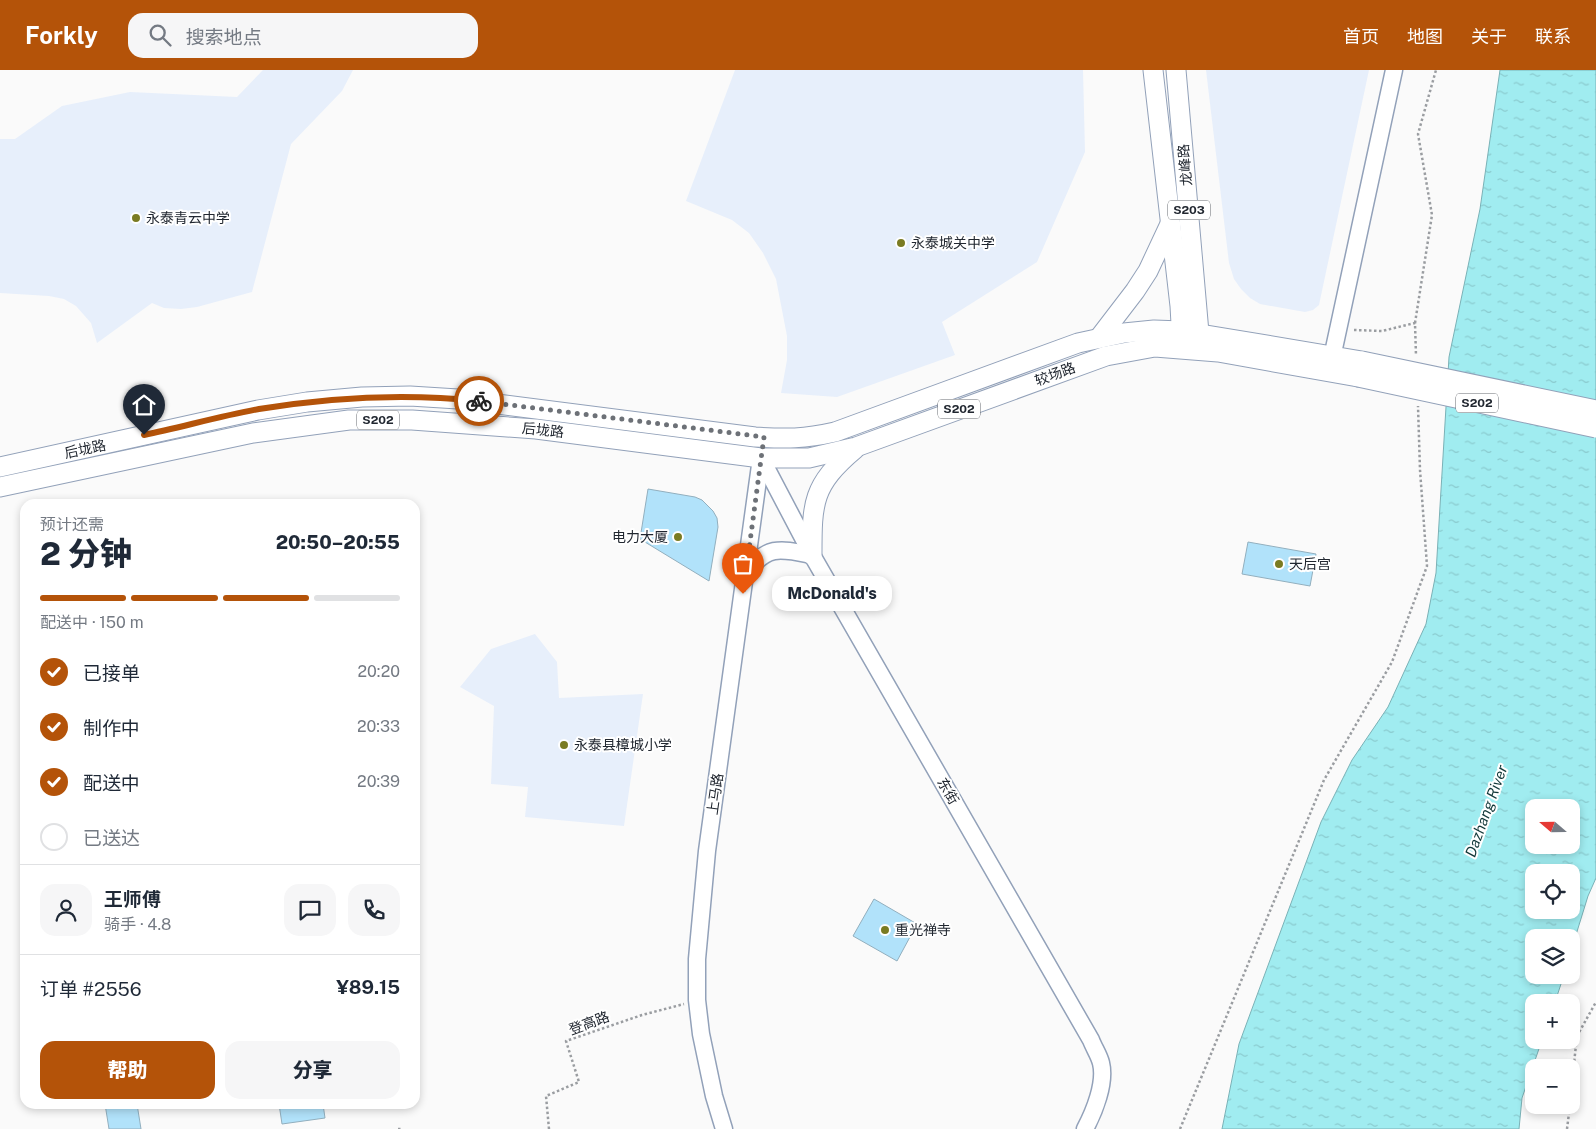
<!DOCTYPE html>
<html lang="zh">
<head>
<meta charset="utf-8">
<style>
  body { margin:0; font-family:"Public Sans","Noto Sans SC",sans-serif; background:#f6f6f7; color:#1f2937; height:100vh; display:flex; flex-direction:column; font-size:19px; white-space:nowrap }
  * { box-sizing:border-box; margin:0 }
  p { font-size:16px; color:#747a83 }
  .icon { flex:none; width:28px; height:28px; fill:none; stroke:currentColor; stroke-width:2; stroke-linecap:round; stroke-linejoin:round }
  .map { position:relative; flex:1; overflow:hidden }
  .panel { position:absolute; left:20px; top:429px; width:400px; height:610px; display:flex; flex-direction:column; background:#fff; border-radius:15px; box-shadow:0 2px 8px #0003 }
  .panel>* { flex:none }
  .needle { width:32px; rotate:290deg }
  .controls { position:absolute; left:1525px; top:729px; display:grid; gap:10px }
  .controls a { display:grid; place-items:center; width:55px; height:55px; border-radius:10px; background:#fff; box-shadow:0 2px 8px #0003; font-size:25px }
  .pin { position:absolute; display:grid; place-items:center; width:42px; height:42px; color:#fff; margin:-51px -21px; border-radius:50% 50% 50% 0; rotate:-45deg; box-shadow:0 0 5px #0007 }
  .pin .icon { rotate:45deg }
  .courier { position:absolute; display:grid; place-items:center; width:50px; height:50px; margin:-25px; border:4px solid #b45309; border-radius:50%; background:#fff; color:#222; box-shadow:0 1px 6px #0007 }
  .bubble { position:absolute; height:35px; border-radius:15px; background:#fff; box-shadow:0 2px 8px #0003; font-size:16px; font-weight:800; line-height:35px; text-align:center }
  .head em { font-style:normal; font-weight:800 }
  .head div { display:flex; flex-direction:column-reverse }
  .head { display:flex; align-items:center; justify-content:space-between; height:85px; padding:0 20px }
  h1 { font-size:32px; font-weight:800; line-height:38px }
  .bar { display:grid; grid-template-columns:repeat(4,1fr); gap:8px 5px; align-content:center; height:60px; padding:0 20px }
  .bar i { height:6px; border-radius:4px; background:#e0e1e3 }
  .bar .on { background:#b45309 }
  .bar p { grid-column:span 4 }
  .line { display:flex; align-items:center; gap:12px; padding:0 20px; border-top:1px solid #e0e1e3 }
  .line div { flex:1 }
  .round { display:grid; place-items:center; flex:none; width:52px; height:52px; border-radius:15px; background:#f6f6f7 }
  ol { padding:0 20px; list-style:none }
  li { display:flex; align-items:center; gap:15px; height:55px }
  li p { margin-inline-start:auto }
  li .icon { padding:5px; border-radius:50%; background:#b45309; color:#fff; stroke-width:4 }
  li:last-child { color:#747a83 }
  li i { width:28px; height:28px; border:2px solid #e0e1e3; border-radius:50% }
  .primary-button { display:flex; gap:10px; margin-top:auto; padding:10px 20px }
  .primary-button a { flex:1; height:58px; border-radius:15px; background:#b45309; color:#fff; font-size:20px; font-weight:800; line-height:58px; text-align:center }
  .primary-button a+a { background:#f6f6f7; color:#1f2937 }
  header { display:flex; align-items:center; gap:30px; box-sizing:border-box; height:70px; padding:0 25px; background:#b45309; color:#fff }
  header strong { font-size:24px }
  nav { display:flex; gap:28px; margin-inline-start:auto; font-size:18px }
  .search { width:350px; height:45px; background:#f6f6f7; display:flex; align-items:center; gap:12px; box-sizing:border-box; padding:0 18px; border-radius:15px; color:#747a83; font-size:19px }
  .map>svg:first-child { display:block }
  .built { fill:#e7effb }
  .water { fill:url(#water-ripples); stroke:#7ab1b6; fill-rule:evenodd }
  .building { fill:#b1e2fa; stroke:#92afbe }
  .lines { fill:none; stroke-linecap:round; stroke-linejoin:round }
  .secondary-casing { stroke:#92a1b9; stroke-width:19 }
  .primary-casing { stroke:#92a1b9; stroke-width:21 }
  .path { stroke:#9a9da1; stroke-width:2.5; stroke-dasharray:2.5 2.5; stroke-linecap:butt }
  .secondary { stroke:#fff; stroke-width:16 }
  .primary { stroke:#fff; stroke-width:19 }
  .primary-bridge-casing { stroke:#92a1b9; stroke-width:21; stroke-linecap:butt }
  .primary-bridge { stroke:#fff; stroke-width:19 }
  .done { stroke:#6d7177; stroke-width:5; stroke-dasharray:0 9 }
  .route { stroke:#b45309; stroke-width:6 }
  .poi-dot { fill:#7a7b22; stroke:#fff; stroke-width:2 }
  .labels { text-anchor:middle; dominant-baseline:central; stroke-width:4; stroke-linejoin:round; paint-order:stroke }
  .shield { fill:#fff; stroke:#64686e; stroke-width:1 }
  .shield-label { font-size:12px; font-weight:bold; fill:#212730 }
  .street-label { font-size:14px; fill:#212730; stroke:#fff }
  .poi-label { font-size:14px; fill:#212730; stroke:#fff; text-anchor:start }
  .water-label { font-size:15px; font-style:italic; fill:#123839; stroke:#fff }
</style>
</head>
<body>
<header>
<strong>Forkly</strong>
<div class="search"><svg class="icon" aria-label="search" viewBox="0 0 24 24"><circle cx="10" cy="10" r="6"/><path d="M15 15l6 6"/></svg>搜索地点</div>
<nav><a>首页</a><a>地图</a><a>关于</a><a>联系</a></nav>
</header>
<div class="map">
<svg width="1596" height="1059" viewBox="0 0 1596 1059">
  <defs>
    <pattern id="water-ripples" width="26" height="14" patternUnits="userSpaceOnUse" patternTransform="scale(1.25)"><rect width="26" height="14" fill="#a0ecf0"/><path d="M2 4q2-2 4 0t4 0M15 11q2-2 4 0t4 0" fill="none" stroke="#8acace"/></pattern>
  </defs>
  <rect width="100%" height="100%" fill="#fafafa"/>
  <g class="built">
    <polygon points="263,0 353,0 342,21 291,74 252,222 197,237 181,239 164,238 152,233 97,273 91,253 76,236 64,229 49,226 0,223 0,69 15,69 62,36 130,22 237,27"/>
    <polygon points="735,0 1083,0 1085,82 1037,192 942,252 955,285 837,327 781,323 787,290 787,266 776,209 763,183 749,163 732,150 686,131"/>
    <polygon points="1206,0 1369,0 1319,235 1313,240 1305,242 1260,234 1250,228 1241,219 1234,209 1229,193"/>
    <polygon points="535,564 557,592 559,628 643,624 624,756 525,747 528,717 491,714 494,636 460,617 491,579"/>
  </g>
  <path class="water" d="M 1500,0 L 1596,0 L 1596,808 L 1588,826 L 1571,881 L 1571,868 L 1534,868 L 1534,905 L 1564,905 L 1555,932 L 1534,932 L 1534,970 L 1542,970 L 1522,1028 L 1519,1059 L 1222,1059 L 1239,974 L 1321,752 L 1352,690 L 1388,637 L 1426,554 L 1436,503 L 1449,287 L 1480,139 ZM 1534,738 L 1571,738 L 1571,775 L 1534,775 ZM 1534,802 L 1571,802 L 1571,840 L 1534,840 Z"/>
  <g class="building">
    <polygon points="648,419 695,427 702,430 713,441 717,448 718,457 709,511 640,469"/>
    <polygon points="1248,472 1316,484 1310,516 1242,504"/>
    <polygon points="874,829 917,854 897,891 853,866"/>
    <polygon points="105,1034 137,1034 141,1059 109,1059"/>
    <polygon points="279,1034 323,1034 325,1048 282,1054"/>
  </g>
  <g class="lines">
    <defs>
      <g id="secondary">
        <polyline points="1330,297 1394,0"/>
        <path d="M 761,388 L 812,485 L 1091,970 C 1094,978 1099,985 1101,993 C 1106,1013 1094,1042 1085,1059"/>
        <path d="M 747,503 C 766,474 782,479 812,485"/>
        <polyline points="724,1059 714,1026 701,964 697,930 697,889 707,781 761,388"/>
      </g>
      <g id="primary">
        <polyline points="1153,0 1180,236 1182,272"/>
        <polyline points="1176,0 1200,274"/>
        <polyline points="1099,268 1135,221 1148,201 1170,154"/>
        <path d="M 0,397 L 258,340 L 307,332 L 362,327 L 410,326 L 458,329 L 755,367 C 786,369 804,369 835,362 L 1078,273 L 1124,263 L 1154,260 L 1182,261 L 1362,291"/>
        <polyline points="0,417 253,363 349,350 412,350 536,359 761,388 809,388 856,377 1106,286 1155,277 1218,282 1358,307"/>
        <path d="M 812,485 C 812,433 812,415 855,379"/>
      </g>
    </defs>
    <use href="#secondary" class="secondary-casing"/>
    <use href="#primary" class="primary-casing"/>
    <g class="path">
      <polyline points="1415,253 1432,145 1418,64 1436,0"/>
      <polyline points="1354,260 1382,261 1415,253 1416,286"/>
      <polyline points="1571,1021 1577,966 1596,932"/>
      <polyline points="398,1059 401,1059"/>
      <polyline points="549,1059 546,1026 579,1012 566,971 642,945 684,934"/>
      <polyline points="1180,1059 1324,710 1392,592 1427,496 1420,400 1418,336"/>
      <polyline points="1567,1059 1570,1035"/>
    </g>
    <use href="#secondary" class="secondary"/>
    <use href="#primary" class="primary"/>
    <defs>
      <g id="primary-bridge">
        <polyline points="1362,291 1596,340"/>
        <polyline points="1358,307 1596,358"/>
      </g>
    </defs>
    <use href="#primary-bridge" class="primary-bridge-casing"/>
    <use href="#primary-bridge" class="primary-bridge"/>
  </g>
  <g class="lines">
    <polyline class="done" points="479,331 764,367 743,524"/>
    <path class="route" d="M 144,365 C 182,357 221,346 259,339 C 332,327 405,323 479,331"/>
  </g>
  <g class="poi-dot">
    <circle cx="136" cy="148" r="5"/>
    <circle cx="901" cy="173" r="5"/>
    <circle cx="678" cy="467" r="5"/>
    <circle cx="1279" cy="494" r="5"/>
    <circle cx="564" cy="675" r="5"/>
    <circle cx="885" cy="860" r="5"/>
  </g>
  <g class="labels">
    <g class="shield">
      <rect x="1168" y="130.5" width="42" height="19" rx="4"/>
      <rect x="1456" y="323.5" width="42" height="19" rx="4"/>
      <rect x="938" y="329.5" width="42" height="19" rx="4"/>
      <rect x="357" y="340.5" width="42" height="19" rx="4"/>
    </g>
    <g class="shield-label">
      <text x="1189" y="140">S203</text>
      <text x="1477" y="333">S202</text>
      <text x="959" y="339">S202</text>
      <text x="378" y="350">S202</text>
    </g>
    <g class="street-label">
      <text transform="translate(1185 95) rotate(-95)">龙峰路</text>
      <text transform="translate(1055 304) rotate(-20)">较场路</text>
      <text transform="translate(543 360) rotate(6)">后垅路</text>
      <text transform="translate(85 379) rotate(-12)">后垅路</text>
      <text transform="translate(948 721) rotate(60)">东街</text>
      <text transform="translate(715 724) rotate(-82)">上马路</text>
      <text transform="translate(589 953) rotate(-20)">登高路</text>
    </g>
    <g class="poi-label">
      <text x="146" y="148">永泰青云中学</text>
      <text x="911" y="173">永泰城关中学</text>
      <text x="668" y="467" text-anchor="end">电力大厦</text>
      <text x="1289" y="494">天后宫</text>
      <text x="574" y="675">永泰县樟城小学</text>
      <text x="895" y="860">重光禅寺</text>
    </g>
    <g class="water-label">
      <text transform="translate(1486 741) rotate(-70)">Dazhang River</text>
    </g>
  </g>
</svg>
<div class="controls">
<a><svg class="needle" viewBox="-14 -14 28 28"><path d="M0-13l5 13h-10z" fill="#e53935"/><path d="M0 13l5-13h-10z" fill="#747a83"/></svg></a>
<a><svg class="icon" aria-label="locate" viewBox="0 0 24 24"><circle cx="12" cy="12" r="6"/><path d="M12 2v4M12 18v4M2 12h4M18 12h4"/></svg></a>
<a><svg class="icon" aria-label="layers" viewBox="0 0 24 24"><path d="M12 4l9 5-9 5-9-5zM3 14l9 5 9-5"/></svg></a>
<a>+</a>
<a>−</a>
</div>
<div class="pin" style="left:743px;top:524px;background:#ea580c"><svg class="icon" aria-label="bag" viewBox="0 0 24 24"><path d="M5 8h14l-1 12H6zM9 8a3 3 0 0 1 6 0"/></svg></div>
<div class="pin" style="left:144px;top:365px;background:#1f2937"><svg class="icon" aria-label="home" viewBox="0 0 24 24"><path d="M3 11l9-7 9 7M6 9v11h12V9"/></svg></div>
<div class="courier" style="left:479px;top:331px"><svg class="icon" aria-label="bike" viewBox="0 0 24 24"><circle cx="6" cy="16" r="4"/><circle cx="18" cy="16" r="4"/><path d="M6 16l4-8h5l3 8M10 8l3 8H6M13 5h3"/></svg></div>
<div class="bubble" style="left:772px;top:506px;width:120px">McDonald's</div>
<section class="panel">
<div class="head"><div><h1>2 分钟</h1><p>预计还需</p></div><em>20:50–20:55</em></div>
<div class="bar"><i class="on"></i><i class="on"></i><i class="on"></i><i></i><p>配送中 · 150 m</p></div>
<ol>
<li><svg class="icon" aria-label="check" viewBox="0 0 24 24"><path d="M5 12l5 5 9-10"/></svg>已接单<p>20:20</p></li>
<li><svg class="icon" aria-label="check" viewBox="0 0 24 24"><path d="M5 12l5 5 9-10"/></svg>制作中<p>20:33</p></li>
<li><svg class="icon" aria-label="check" viewBox="0 0 24 24"><path d="M5 12l5 5 9-10"/></svg>配送中<p>20:39</p></li>
<li><i></i>已送达</li>
</ol>
<div class="line" style="height:90px"><a class="round"><svg class="icon" aria-label="person" viewBox="0 0 24 24"><circle cx="12" cy="8" r="4"/><path d="M4 21q1-7 8-7t8 7"/></svg></a><div><b>王师傅</b><p>骑手 · 4.8</p></div><a class="round"><svg class="icon" aria-label="chat" viewBox="0 0 24 24"><path d="M4 5h16v11H9l-5 4z"/></svg></a><a class="round"><svg class="icon" aria-label="phone" viewBox="0 0 24 24"><path d="M5 4h4l2 5-3 2q2 4 5 5l2-3 5 2v4C11 20 4 13 5 4z"/></svg></a></div>
<div class="line" style="height:65px"><div>订单 #2556</div><b>¥89.15</b></div>
<div class="primary-button"><a>帮助</a><a>分享</a></div>
</section>
</div>
</body>
</html>
